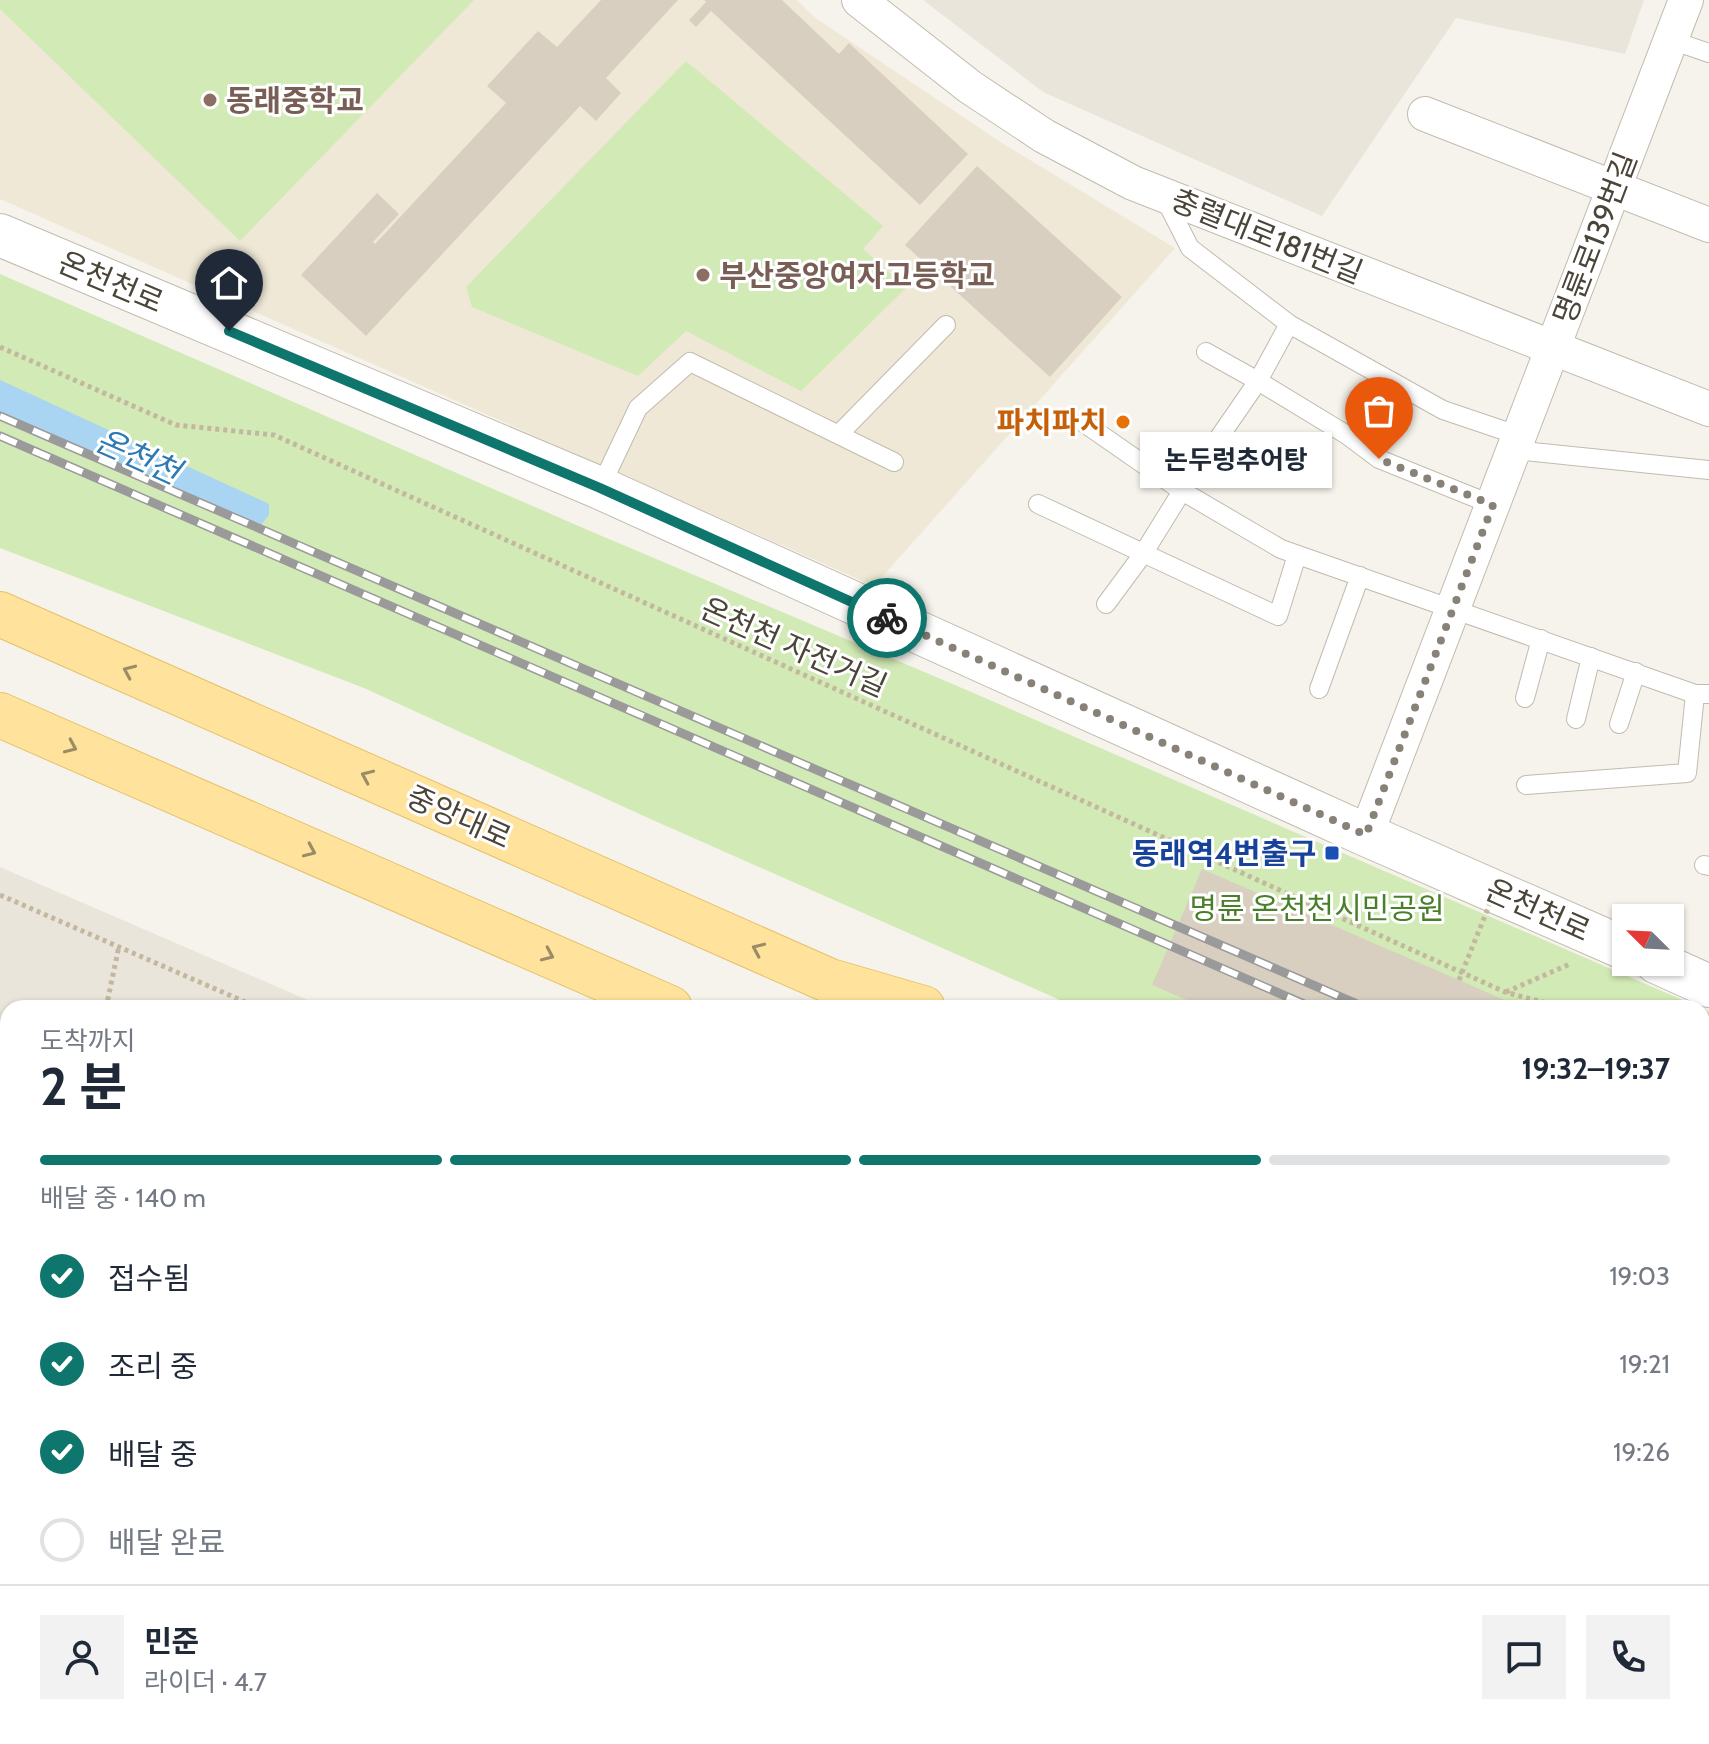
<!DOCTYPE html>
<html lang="ko">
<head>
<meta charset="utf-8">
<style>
  body { margin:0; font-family:Cabin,"Noto Sans KR",sans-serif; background:#f2f2f3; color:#1f2937; height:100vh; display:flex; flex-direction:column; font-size:30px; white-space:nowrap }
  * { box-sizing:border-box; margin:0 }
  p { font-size:26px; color:#747a83 }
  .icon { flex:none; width:44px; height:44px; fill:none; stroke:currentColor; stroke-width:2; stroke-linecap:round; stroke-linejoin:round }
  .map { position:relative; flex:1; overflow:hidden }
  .details { position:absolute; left:0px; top:1000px; width:1710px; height:744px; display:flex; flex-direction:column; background:#fff; border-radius:24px 24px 0 0; box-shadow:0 2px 6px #0004 }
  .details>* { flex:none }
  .needle { width:52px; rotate:294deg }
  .fabs { position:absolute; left:1612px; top:904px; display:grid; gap:16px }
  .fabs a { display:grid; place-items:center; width:72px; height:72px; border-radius:0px; background:#fff; box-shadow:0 2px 6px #0004; font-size:40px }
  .pin { position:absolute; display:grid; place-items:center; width:68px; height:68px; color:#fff; margin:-82px -34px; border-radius:50% 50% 50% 0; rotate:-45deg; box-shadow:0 0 8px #0007 }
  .pin .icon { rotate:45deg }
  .courier { position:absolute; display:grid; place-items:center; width:80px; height:80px; margin:-40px; border:6px solid #0f766e; border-radius:50%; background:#fff; color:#222; box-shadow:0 2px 10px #0007 }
  .bubble { position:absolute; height:56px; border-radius:0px; background:#fff; box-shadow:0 2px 6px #0004; font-size:26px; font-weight:700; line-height:56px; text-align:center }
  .overview em { font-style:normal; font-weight:700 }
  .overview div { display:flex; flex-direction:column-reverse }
  .overview { display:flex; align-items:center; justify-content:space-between; height:136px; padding:0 40px }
  h1 { font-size:52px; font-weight:700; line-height:60px }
  .bar { display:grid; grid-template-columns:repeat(4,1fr); gap:12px 8px; align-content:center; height:96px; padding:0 40px }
  .bar i { height:10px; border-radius:6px; background:#e0e1e3 }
  .bar .selected { background:#0f766e }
  .bar p { grid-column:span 4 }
  .line { display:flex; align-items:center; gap:20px; padding:0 40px; border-top:2px solid #e0e1e3 }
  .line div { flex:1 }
  .round { display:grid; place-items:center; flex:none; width:84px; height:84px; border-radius:0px; background:#f2f2f3 }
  ol { padding:0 40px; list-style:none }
  li { display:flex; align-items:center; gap:24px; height:88px }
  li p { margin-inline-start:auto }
  li .icon { padding:8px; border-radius:50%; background:#0f766e; color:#fff; stroke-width:4 }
  li:last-child { color:#747a83 }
  li i { width:44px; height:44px; border:4px solid #e0e1e3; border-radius:50% }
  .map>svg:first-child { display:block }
  .residential { fill:#eae5da }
  .education { fill:#efe8d6 }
  .green { fill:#d2eab5 }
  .water { fill:#a9d4f2 }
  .building { fill:#d8cfc1 }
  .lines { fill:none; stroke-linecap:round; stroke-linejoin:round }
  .service-casing { stroke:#c2bbae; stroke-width:20 }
  .minor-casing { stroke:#c2bbae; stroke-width:36 }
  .tertiary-casing { stroke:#c2bbae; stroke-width:44 }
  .primary-casing { stroke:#e6c16a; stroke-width:46 }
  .path { stroke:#c4b79f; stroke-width:5; stroke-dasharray:4 4; stroke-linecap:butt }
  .service { stroke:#fff; stroke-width:18 }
  .minor { stroke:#fff; stroke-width:34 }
  .tertiary { stroke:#fff; stroke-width:42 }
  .primary { stroke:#ffe39c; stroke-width:44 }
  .rail-casing { stroke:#9a9a9a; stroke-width:9 }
  .rail { stroke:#fff; stroke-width:6; stroke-dasharray:18; stroke-linecap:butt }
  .path-bridge { stroke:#c4b79f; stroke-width:5; stroke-dasharray:4 4; stroke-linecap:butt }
  .oneway { stroke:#9c8c66 }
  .done { stroke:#878178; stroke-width:8; stroke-dasharray:0 14.4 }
  .route { stroke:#0f766e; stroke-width:10 }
  .education-dot { fill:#8d6e63; stroke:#fff; stroke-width:3 }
  .food-dot { fill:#e8710a; stroke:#fff; stroke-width:3 }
  .transit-dot { fill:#1a4fb4; stroke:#fff; stroke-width:3 }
  .labels { text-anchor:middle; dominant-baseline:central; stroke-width:6; stroke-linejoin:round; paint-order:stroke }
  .education-label { font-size:30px; font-weight:bold; fill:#785e54; stroke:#fff; text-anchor:start }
  .street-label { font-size:30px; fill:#4b4439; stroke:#fff }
  .food-label { font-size:30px; font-weight:bold; fill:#c56008; stroke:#fff; text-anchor:end }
  .transit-label { font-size:30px; font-weight:bold; fill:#164399; stroke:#fff; text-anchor:end }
  .park-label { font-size:30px; fill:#4a7f2a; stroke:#fff }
  .water-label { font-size:32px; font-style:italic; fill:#2e7ab2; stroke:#fff }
</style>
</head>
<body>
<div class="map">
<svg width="1709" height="1744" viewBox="0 0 1709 1744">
  <rect width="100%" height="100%" fill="#f6f3ec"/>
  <g class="residential">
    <polygon points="923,0 1644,0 1625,54 1456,18 1322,216 1043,92"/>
    <polygon points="0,867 326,1008 8,1008 8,1736 167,1736 175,1744 0,1744"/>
  </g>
  <polygon class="education" points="0,0 797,0 814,17 1002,143 1175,248 874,586 0,199"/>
  <g class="green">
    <polygon points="0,0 474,0 240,241 0,9"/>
    <polygon points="686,61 883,226 863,249 906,288 801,391 686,331 638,376 472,307 466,287"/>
    <polygon points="0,274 590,531 955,685 1701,1008 1078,1008 646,817 364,688 0,548"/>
    <polygon points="1702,1009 1709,1012 1709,1295 1702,1292"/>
    <polygon points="300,1736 557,1736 552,1744 293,1744"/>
  </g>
  <polygon class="water" points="0,380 269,504 269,515 261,525 0,412"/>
  <g class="building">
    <polygon points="601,0 678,0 606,78 621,93 596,121 580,106 366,336 301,275 377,193 399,214 373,242 375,244 506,103 487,86 538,31 557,47"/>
    <polygon points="704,0 782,0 839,54 849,43 968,154 920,205 711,11 696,27 689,20 706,2"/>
    <polygon points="977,166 1122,297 1050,377 905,245"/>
    <polygon points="1202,869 1459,980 1522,1008 1205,1008 1152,985"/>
    <polygon points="1702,1086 1709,1089 1709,1227 1702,1224"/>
    <polygon points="8,1183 8,1276 0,1285 0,1192"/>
    <polygon points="1702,1255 1709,1258 1709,1291 1702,1288"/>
    <polygon points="8,1649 8,1736 16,1736 8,1744 0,1744 0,1658"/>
    <polygon points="1089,1736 1123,1736 1120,1744 1109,1744"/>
    <polygon points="1138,1736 1189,1736 1186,1744 1134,1744"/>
    <polygon points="1204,1736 1242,1736 1239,1744 1201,1744"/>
    <polygon points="1440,1736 1502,1736 1499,1744 1486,1739 1484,1744 1436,1744"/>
    <polygon points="1514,1736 1605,1736 1601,1744 1510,1744"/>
  </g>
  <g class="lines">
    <defs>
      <g id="service">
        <polyline points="1671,40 1709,53"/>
        <polyline points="1164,197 1190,248 1289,324 1443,410 1520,436"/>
        <polyline points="1206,352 1258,381 1347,435 1379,459 1493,505"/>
        <polyline points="1084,423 1182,491 1281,549 1695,694 1709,694"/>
        <polyline points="839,434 946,325"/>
        <polyline points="1514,450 1709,470"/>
        <polyline points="600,488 638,408 690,362 894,462"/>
        <polyline points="1038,504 1278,616 1297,555"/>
        <polyline points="1106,604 1143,554 1182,491 1258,381 1289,324"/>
        <polyline points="1319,689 1360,576"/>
        <polyline points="1525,698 1541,639"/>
        <polyline points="1576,719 1591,657"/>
        <polyline points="1619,724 1636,672"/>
        <polyline points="1526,785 1687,773 1695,694"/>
        <polyline points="1704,865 1709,866"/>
        <polyline points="0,1134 8,1125"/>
        <polyline points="0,1465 8,1456"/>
        <polyline points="0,1549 8,1557"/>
        <polyline points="195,1736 204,1744"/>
      </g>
      <g id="minor">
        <polyline points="859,0 970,87 1044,136 1133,183 1709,409"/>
        <polyline points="1425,114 1709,225"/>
        <polyline points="1366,835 1686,0"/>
        <polyline points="1649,1736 1666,1744"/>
        <polyline points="612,1744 618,1736"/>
        <polyline points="1036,1744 1040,1736"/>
      </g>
      <g id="tertiary">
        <polyline points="0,235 600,488 1366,835 1626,949"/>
        <polyline points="1656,962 1709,986"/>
        <polyline points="1373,1744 1378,1736"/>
      </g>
      <g id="primary">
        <polyline points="0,614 830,981 923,1008"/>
        <polyline points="0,715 670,1008"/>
        <polyline points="1702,1332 1709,1335"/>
        <polyline points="1702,1399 1709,1402"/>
        <polyline points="1702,1434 1709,1437"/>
        <polyline points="1702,1491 1709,1493"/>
      </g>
    </defs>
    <use href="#service" class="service-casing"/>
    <use href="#minor" class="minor-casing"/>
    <use href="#tertiary" class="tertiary-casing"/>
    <use href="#primary" class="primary-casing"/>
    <g class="path">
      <polyline points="0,347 176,425 274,435 1505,992 1565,1008"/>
      <polyline points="0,895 259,1008"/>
      <polyline points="1506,992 1570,964"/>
      <polyline points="106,1008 119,946"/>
      <polyline points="1702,1054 1709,1057"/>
    </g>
    <use href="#service" class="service"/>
    <use href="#minor" class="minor"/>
    <use href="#tertiary" class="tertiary"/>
    <use href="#primary" class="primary"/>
    <defs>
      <g id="rail">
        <polyline points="0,416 1366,1008"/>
        <polyline points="0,436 1313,1008"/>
        <polyline points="1702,1153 1709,1156"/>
        <polyline points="1702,1177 1709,1180"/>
      </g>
    </defs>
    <use href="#rail" class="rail-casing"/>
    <use href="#rail" class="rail"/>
    <polyline class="path-bridge" points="1459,980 1495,891"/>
  </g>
  <defs><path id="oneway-chevron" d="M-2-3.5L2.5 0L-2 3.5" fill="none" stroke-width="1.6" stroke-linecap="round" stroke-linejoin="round" transform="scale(2)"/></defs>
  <g class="oneway">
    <use href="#oneway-chevron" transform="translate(129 671) rotate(-156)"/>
    <use href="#oneway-chevron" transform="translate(71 747) rotate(24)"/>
    <use href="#oneway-chevron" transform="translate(367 776) rotate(-156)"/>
    <use href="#oneway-chevron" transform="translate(310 851) rotate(24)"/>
    <use href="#oneway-chevron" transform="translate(758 949) rotate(-156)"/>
    <use href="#oneway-chevron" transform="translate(548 955) rotate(24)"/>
  </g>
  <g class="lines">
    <polyline class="done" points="887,618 1366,835 1493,505 1379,459"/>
    <polyline class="route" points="229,331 600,488 887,618"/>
  </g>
  <g class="education-dot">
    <circle cx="210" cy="100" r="8"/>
    <circle cx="703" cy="275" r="8"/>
  </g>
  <circle class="food-dot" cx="1123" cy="422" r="8"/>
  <rect class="transit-dot" x="1324" y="845" width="16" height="16" rx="4"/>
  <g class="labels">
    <g class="education-label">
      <text x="226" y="100">동래중학교</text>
      <text x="719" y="275">부산중앙여자고등학교</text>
    </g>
    <g class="street-label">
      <text transform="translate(1267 236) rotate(22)">충렬대로181번길</text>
      <text transform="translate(1595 238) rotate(-69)">명륜로139번길</text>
      <text transform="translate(111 282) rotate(23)">온천천로</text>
      <text transform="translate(794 647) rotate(24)">온천천 자전거길</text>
      <text transform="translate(459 817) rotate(24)">중앙대로</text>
      <text transform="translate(1538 910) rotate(24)">온천천로</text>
    </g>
    <g class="food-label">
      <text x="1107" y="422">파치파치</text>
    </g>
    <g class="transit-label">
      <text x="1316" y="853">동래역4번출구</text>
    </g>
    <g class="park-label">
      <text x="1317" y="908">명륜 온천천시민공원</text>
    </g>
    <g class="water-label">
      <text transform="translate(138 456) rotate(24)">온천천</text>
    </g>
  </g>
</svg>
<div class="fabs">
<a><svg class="needle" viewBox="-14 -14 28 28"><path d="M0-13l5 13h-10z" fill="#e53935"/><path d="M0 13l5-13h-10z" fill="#747a83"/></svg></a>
</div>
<div class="pin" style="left:1379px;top:459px;background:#ea580c"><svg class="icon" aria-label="bag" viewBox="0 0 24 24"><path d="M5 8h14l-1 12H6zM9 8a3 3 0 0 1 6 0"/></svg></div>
<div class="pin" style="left:229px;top:331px;background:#1f2937"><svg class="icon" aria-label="home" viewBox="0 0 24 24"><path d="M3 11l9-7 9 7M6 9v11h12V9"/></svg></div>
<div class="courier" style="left:887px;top:618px"><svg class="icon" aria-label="bike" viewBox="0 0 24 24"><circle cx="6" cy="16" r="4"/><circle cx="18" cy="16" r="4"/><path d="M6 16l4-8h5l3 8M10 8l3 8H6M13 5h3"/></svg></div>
<div class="bubble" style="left:1140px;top:432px;width:192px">논두렁추어탕</div>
<section class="details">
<div class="overview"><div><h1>2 분</h1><p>도착까지</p></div><em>19:32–19:37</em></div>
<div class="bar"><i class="selected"></i><i class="selected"></i><i class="selected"></i><i></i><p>배달 중 · 140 m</p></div>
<ol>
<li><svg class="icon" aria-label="check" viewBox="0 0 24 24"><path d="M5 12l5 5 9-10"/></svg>접수됨<p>19:03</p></li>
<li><svg class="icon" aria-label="check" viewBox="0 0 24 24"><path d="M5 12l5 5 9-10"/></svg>조리 중<p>19:21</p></li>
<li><svg class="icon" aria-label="check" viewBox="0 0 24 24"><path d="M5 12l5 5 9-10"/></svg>배달 중<p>19:26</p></li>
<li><i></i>배달 완료</li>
</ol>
<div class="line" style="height:144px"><a class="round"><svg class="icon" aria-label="person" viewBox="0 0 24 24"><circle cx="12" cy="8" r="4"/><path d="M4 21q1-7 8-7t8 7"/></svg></a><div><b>민준</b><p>라이더 · 4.7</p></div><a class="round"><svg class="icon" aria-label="chat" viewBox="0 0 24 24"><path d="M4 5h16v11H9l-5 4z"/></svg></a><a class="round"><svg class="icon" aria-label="phone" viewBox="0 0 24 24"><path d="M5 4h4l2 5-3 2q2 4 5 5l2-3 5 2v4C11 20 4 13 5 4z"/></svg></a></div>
</section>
</div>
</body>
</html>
